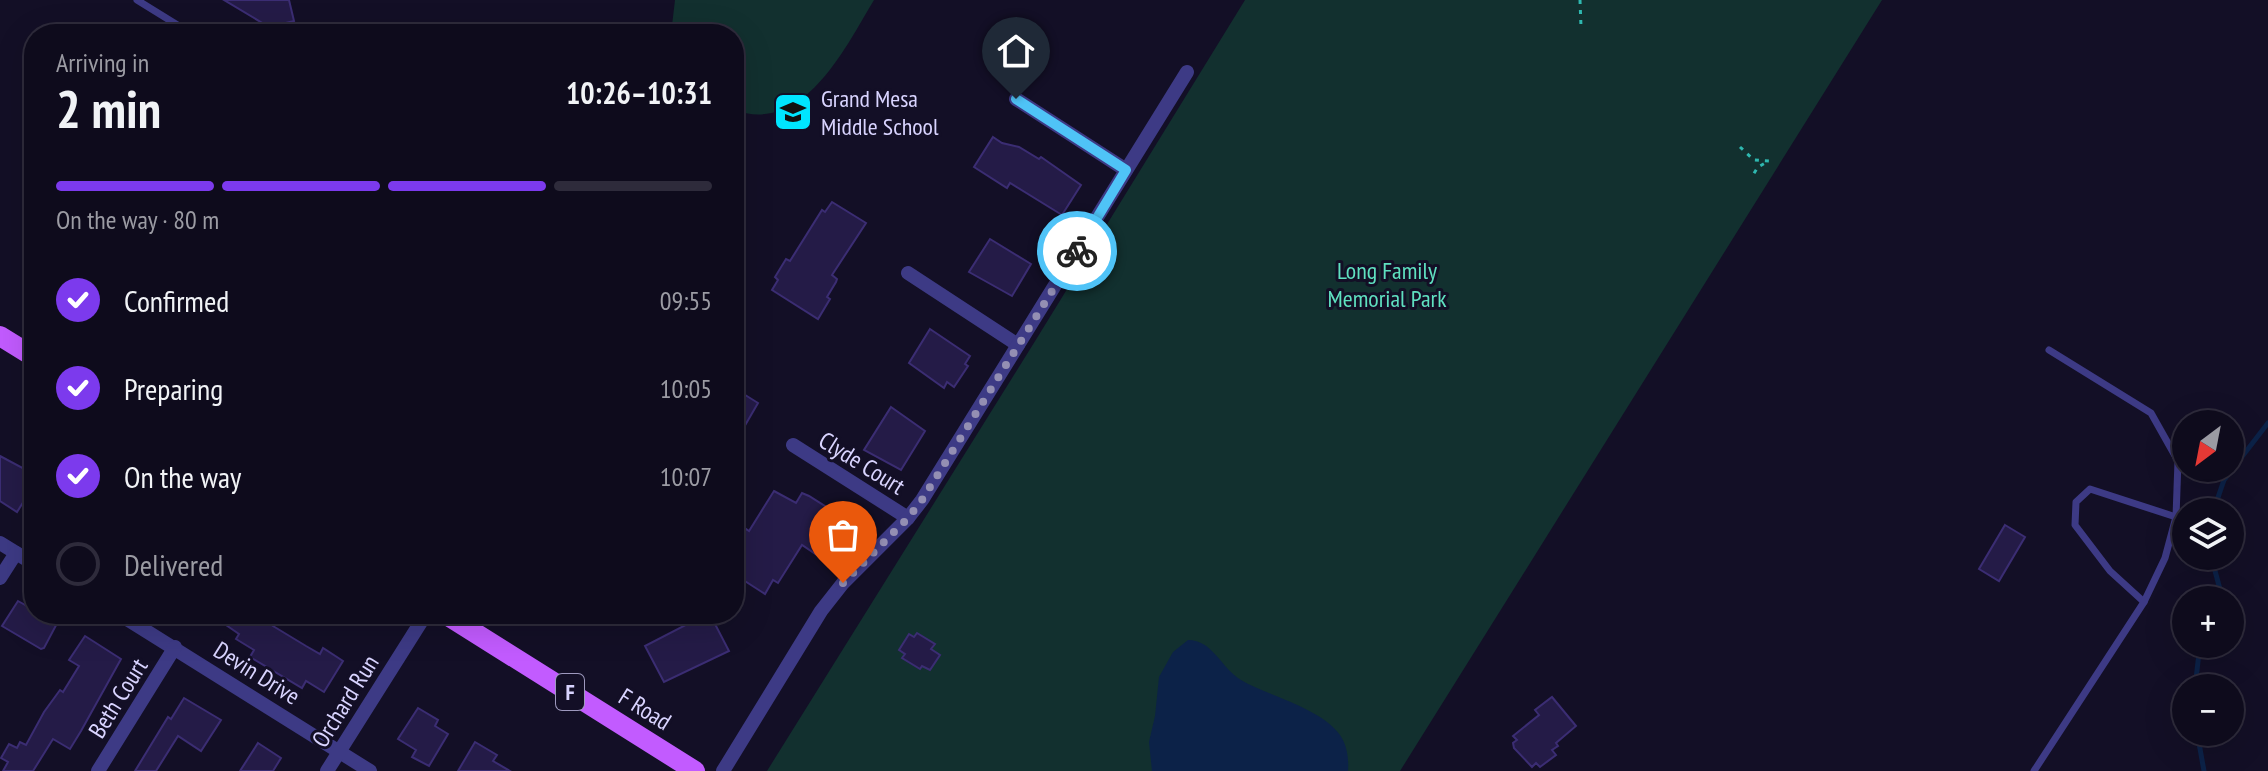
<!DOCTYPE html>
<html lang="en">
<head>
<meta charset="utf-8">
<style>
  body { margin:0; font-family:"PT Sans Narrow",sans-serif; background:#171425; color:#f1f3f6; height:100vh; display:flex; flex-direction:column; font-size:30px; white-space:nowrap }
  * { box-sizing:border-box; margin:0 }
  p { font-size:26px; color:#9b9ba3 }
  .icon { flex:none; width:44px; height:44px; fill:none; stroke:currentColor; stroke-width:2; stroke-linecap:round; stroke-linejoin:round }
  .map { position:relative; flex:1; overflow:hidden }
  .sheet { position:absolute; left:24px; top:24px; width:720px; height:600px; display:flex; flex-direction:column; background:#0e0b1c; border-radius:32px; box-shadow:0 8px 32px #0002,0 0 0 2px #2e2b3b }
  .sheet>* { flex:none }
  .needle { width:52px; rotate:212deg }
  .tools { position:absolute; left:2172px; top:410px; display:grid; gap:16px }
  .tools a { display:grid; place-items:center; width:72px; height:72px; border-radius:50%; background:#0e0b1c; box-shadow:0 8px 32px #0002,0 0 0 2px #2e2b3b; font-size:40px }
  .pin { position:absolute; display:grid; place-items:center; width:68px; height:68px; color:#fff; margin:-82px -34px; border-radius:50% 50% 50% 0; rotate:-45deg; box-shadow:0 0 8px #0007 }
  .pin .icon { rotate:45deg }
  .courier { position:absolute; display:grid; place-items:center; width:80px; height:80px; margin:-40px; border:6px solid #4fc3f7; border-radius:50%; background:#fff; color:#222; box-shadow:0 2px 10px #0007 }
  .head em { font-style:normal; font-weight:800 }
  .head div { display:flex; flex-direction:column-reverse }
  .head { display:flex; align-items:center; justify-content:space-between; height:136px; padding:0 32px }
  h1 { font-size:52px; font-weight:800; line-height:60px }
  .bar { display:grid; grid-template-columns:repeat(4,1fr); gap:12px 8px; align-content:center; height:96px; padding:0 32px }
  .bar i { height:10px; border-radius:6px; background:#2e2b3b }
  .bar .on { background:#7c3aed }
  .bar p { grid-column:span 4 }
  ol { padding:0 32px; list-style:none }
  li { display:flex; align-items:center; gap:24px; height:88px }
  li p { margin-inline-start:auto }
  li .icon { padding:8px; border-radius:50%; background:#7c3aed; color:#fff; stroke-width:4 }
  li:last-child { color:#9b9ba3 }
  li i { width:44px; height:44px; border:4px solid #2e2b3b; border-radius:50% }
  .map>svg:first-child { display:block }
  .green { fill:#12302f }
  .water { fill:#0c2248 }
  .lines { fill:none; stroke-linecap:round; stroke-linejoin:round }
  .stream { stroke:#0c2248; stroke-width:5 }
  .building { fill:#241b47; stroke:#3b2d73; stroke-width:2 }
  .path { stroke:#2fb8b0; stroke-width:3; stroke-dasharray:4 6; stroke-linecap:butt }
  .service { stroke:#3d3a85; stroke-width:7 }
  .minor { stroke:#3d3a85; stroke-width:14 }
  .primary { stroke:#c25bff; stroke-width:20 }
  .done { stroke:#948fb3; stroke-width:8; stroke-dasharray:0 14.4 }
  .route { stroke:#4fc3f7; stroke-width:10 }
  .labels { text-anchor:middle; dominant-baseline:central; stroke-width:6; stroke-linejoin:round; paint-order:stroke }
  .shield { fill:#130f26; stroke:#9e99be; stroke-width:2 }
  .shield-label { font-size:22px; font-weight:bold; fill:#d9d4ff }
  .poi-label { font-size:24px; fill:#d9d4ff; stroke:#130f26; text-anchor:start }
  .park-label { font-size:24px; fill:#5fe0c0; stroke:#130f26 }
  .street-label { font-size:24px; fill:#d9d4ff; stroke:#130f26 }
</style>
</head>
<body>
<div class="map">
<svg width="2268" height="771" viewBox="0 0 2268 771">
  <rect width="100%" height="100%" fill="#130f26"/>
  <g class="green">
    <path d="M 675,0 L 874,0 C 845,48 804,135 734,110 L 734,34 L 671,34 Z"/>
    <polygon points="1245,0 1882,0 1400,771 767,771 1037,338"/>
  </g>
  <path class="water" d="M 1188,640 C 1213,640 1221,668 1241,680 C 1268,696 1321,708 1340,735 C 1347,745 1349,759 1348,771 L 1152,771 L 1149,742 L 1155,716 L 1159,677 L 1173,652 Z"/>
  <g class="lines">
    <g class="stream">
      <polyline points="2213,512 2224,480 2268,423"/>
      <polyline points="2211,556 2221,593 2218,600"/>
      <polyline points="2195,688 2200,644"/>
      <polyline points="2197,732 2204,771"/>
    </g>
  </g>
  <g class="building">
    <polygon points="224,0 289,0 294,21 269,27"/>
    <polygon points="993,137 1002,143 1019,147 1039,159 1041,157 1081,185 1062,215 1010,183 1007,188 974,167"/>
    <polygon points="832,202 866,223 832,275 837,279 836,282 827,297 830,299 818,319 772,290 778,280 775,277 786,259 790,261 822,210 825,212"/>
    <polygon points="990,239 1031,264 1012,296 969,272"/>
    <polygon points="930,329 970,356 965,364 968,366 954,387 947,382 944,388 909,363"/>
    <polygon points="734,388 758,403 743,429 734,424"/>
    <polygon points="891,407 925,431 901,470 864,450"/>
    <polygon points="0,456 34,474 34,508 24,501 17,512 0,501"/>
    <polygon points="774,491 796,503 802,493 809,496 836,513 833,518 840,522 817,555 802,545 778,583 773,580 765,594 734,574 734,548 746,529 749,531"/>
    <polygon points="2005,525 2025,537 1999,581 1979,569"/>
    <polygon points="18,601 34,610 34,614 62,614 44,648 41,649 2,626"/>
    <polygon points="210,614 268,614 277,620 273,626 306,646 320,654 323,648 343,661 324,692 306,681 302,688 250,657 254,650 236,639 239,634"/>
    <polygon points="707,617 710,624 714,622 729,651 664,682 645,646 699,618 700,620"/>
    <polygon points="917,633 935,644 931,649 940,655 930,670 922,666 920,669 902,658 905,654 899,650 909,634 914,637"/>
    <polygon points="85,636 121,659 81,731 70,749 53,739 33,771 3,771 8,762 1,758 9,744 17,748 20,742 26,745 44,712 60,690 63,692 79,666 69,660"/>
    <polygon points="1552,697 1576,726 1556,743 1558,746 1552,750 1556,755 1540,767 1536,763 1532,767 1514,748 1513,743 1517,740 1513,736 1539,715 1535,710"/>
    <polygon points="184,698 221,720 201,751 178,736 156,771 135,771 168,717 171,719"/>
    <polygon points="418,708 438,720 435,726 448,734 429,766 412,757 416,750 398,739"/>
    <polygon points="475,742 497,755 493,761 510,771 458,771"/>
    <polygon points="258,743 281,758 273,771 240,771"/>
  </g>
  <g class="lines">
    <g class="path">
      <polyline points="1580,0 1581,27"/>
      <polyline points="1740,147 1754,160 1769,161 1758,167 1751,178"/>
    </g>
    <g class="service">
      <polyline points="137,0 192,34"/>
      <polyline points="2144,602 2110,571 2075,525 2076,502 2090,489 2176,517"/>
      <polyline points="2034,771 2144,602 2165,558 2176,517 2178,461 2151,413 2049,350"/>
    </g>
    <g class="minor">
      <polyline points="1016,99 1126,170"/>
      <polyline points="908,273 1018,345"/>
      <polyline points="793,445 908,518"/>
      <polyline points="0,543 34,564"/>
      <polyline points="0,578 16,553"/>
      <polyline points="119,614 370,771"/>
      <polyline points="98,771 175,647"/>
      <polyline points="327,771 426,614"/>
      <polyline points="723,771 821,611 843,583 908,518 922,500 1187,72"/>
    </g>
    <g class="primary">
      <polyline points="0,336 34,357"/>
      <polyline points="445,614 695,771"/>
    </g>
  </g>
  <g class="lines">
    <polyline class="done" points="843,583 908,518 922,500 1077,251"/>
    <polyline class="route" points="1016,99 1126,170 1077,251"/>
  </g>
  <defs>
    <symbol id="school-square" viewBox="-11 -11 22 22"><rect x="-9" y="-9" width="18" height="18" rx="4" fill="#00e5ff" stroke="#130f26"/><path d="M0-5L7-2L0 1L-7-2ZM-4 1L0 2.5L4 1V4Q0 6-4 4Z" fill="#111"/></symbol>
  </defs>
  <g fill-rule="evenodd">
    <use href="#school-square" x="771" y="90" width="44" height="44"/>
  </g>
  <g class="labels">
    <rect class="shield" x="556" y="674" width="28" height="36" rx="6"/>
    <g class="shield-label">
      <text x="570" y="692">F</text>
    </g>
    <g class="poi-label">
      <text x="821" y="98">Grand Mesa<tspan x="821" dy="28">Middle School</tspan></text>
    </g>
    <g class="park-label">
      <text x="1387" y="270">Long Family<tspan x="1387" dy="28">Memorial Park</tspan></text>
    </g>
    <g class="street-label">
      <text transform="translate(862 463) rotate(32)">Clyde Court</text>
      <text transform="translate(257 673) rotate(32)">Devin Drive</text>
      <text transform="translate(118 698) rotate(-58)">Beth Court</text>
      <text transform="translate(345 701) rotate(-58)">Orchard Run</text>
      <text transform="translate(645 709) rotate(32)">F Road</text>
    </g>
  </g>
</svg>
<div class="tools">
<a><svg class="needle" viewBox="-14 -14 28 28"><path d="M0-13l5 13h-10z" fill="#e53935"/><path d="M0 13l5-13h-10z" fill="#9b9ba3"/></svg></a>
<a><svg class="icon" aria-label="layers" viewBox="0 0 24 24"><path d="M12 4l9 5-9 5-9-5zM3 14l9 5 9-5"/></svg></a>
<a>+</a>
<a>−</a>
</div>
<div class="pin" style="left:843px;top:583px;background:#ea580c"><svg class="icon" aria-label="bag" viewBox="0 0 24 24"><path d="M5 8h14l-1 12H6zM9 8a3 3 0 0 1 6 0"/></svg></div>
<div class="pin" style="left:1016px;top:99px;background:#1f2937"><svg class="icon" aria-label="home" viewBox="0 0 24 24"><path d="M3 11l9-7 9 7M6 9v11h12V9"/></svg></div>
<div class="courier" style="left:1077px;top:251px"><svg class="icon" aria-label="bike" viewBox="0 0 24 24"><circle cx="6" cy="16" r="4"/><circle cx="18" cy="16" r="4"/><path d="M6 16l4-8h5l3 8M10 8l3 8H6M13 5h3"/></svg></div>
<section class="sheet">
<div class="head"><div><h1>2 min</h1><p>Arriving in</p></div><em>10:26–10:31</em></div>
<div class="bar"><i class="on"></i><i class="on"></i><i class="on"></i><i></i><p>On the way · 80 m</p></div>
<ol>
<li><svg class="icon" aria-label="check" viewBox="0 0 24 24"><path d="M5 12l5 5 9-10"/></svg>Confirmed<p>09:55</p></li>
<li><svg class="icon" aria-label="check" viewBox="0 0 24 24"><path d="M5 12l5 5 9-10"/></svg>Preparing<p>10:05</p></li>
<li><svg class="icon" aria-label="check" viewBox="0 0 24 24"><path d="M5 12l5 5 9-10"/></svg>On the way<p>10:07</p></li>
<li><i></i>Delivered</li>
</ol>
</section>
</div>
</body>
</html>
